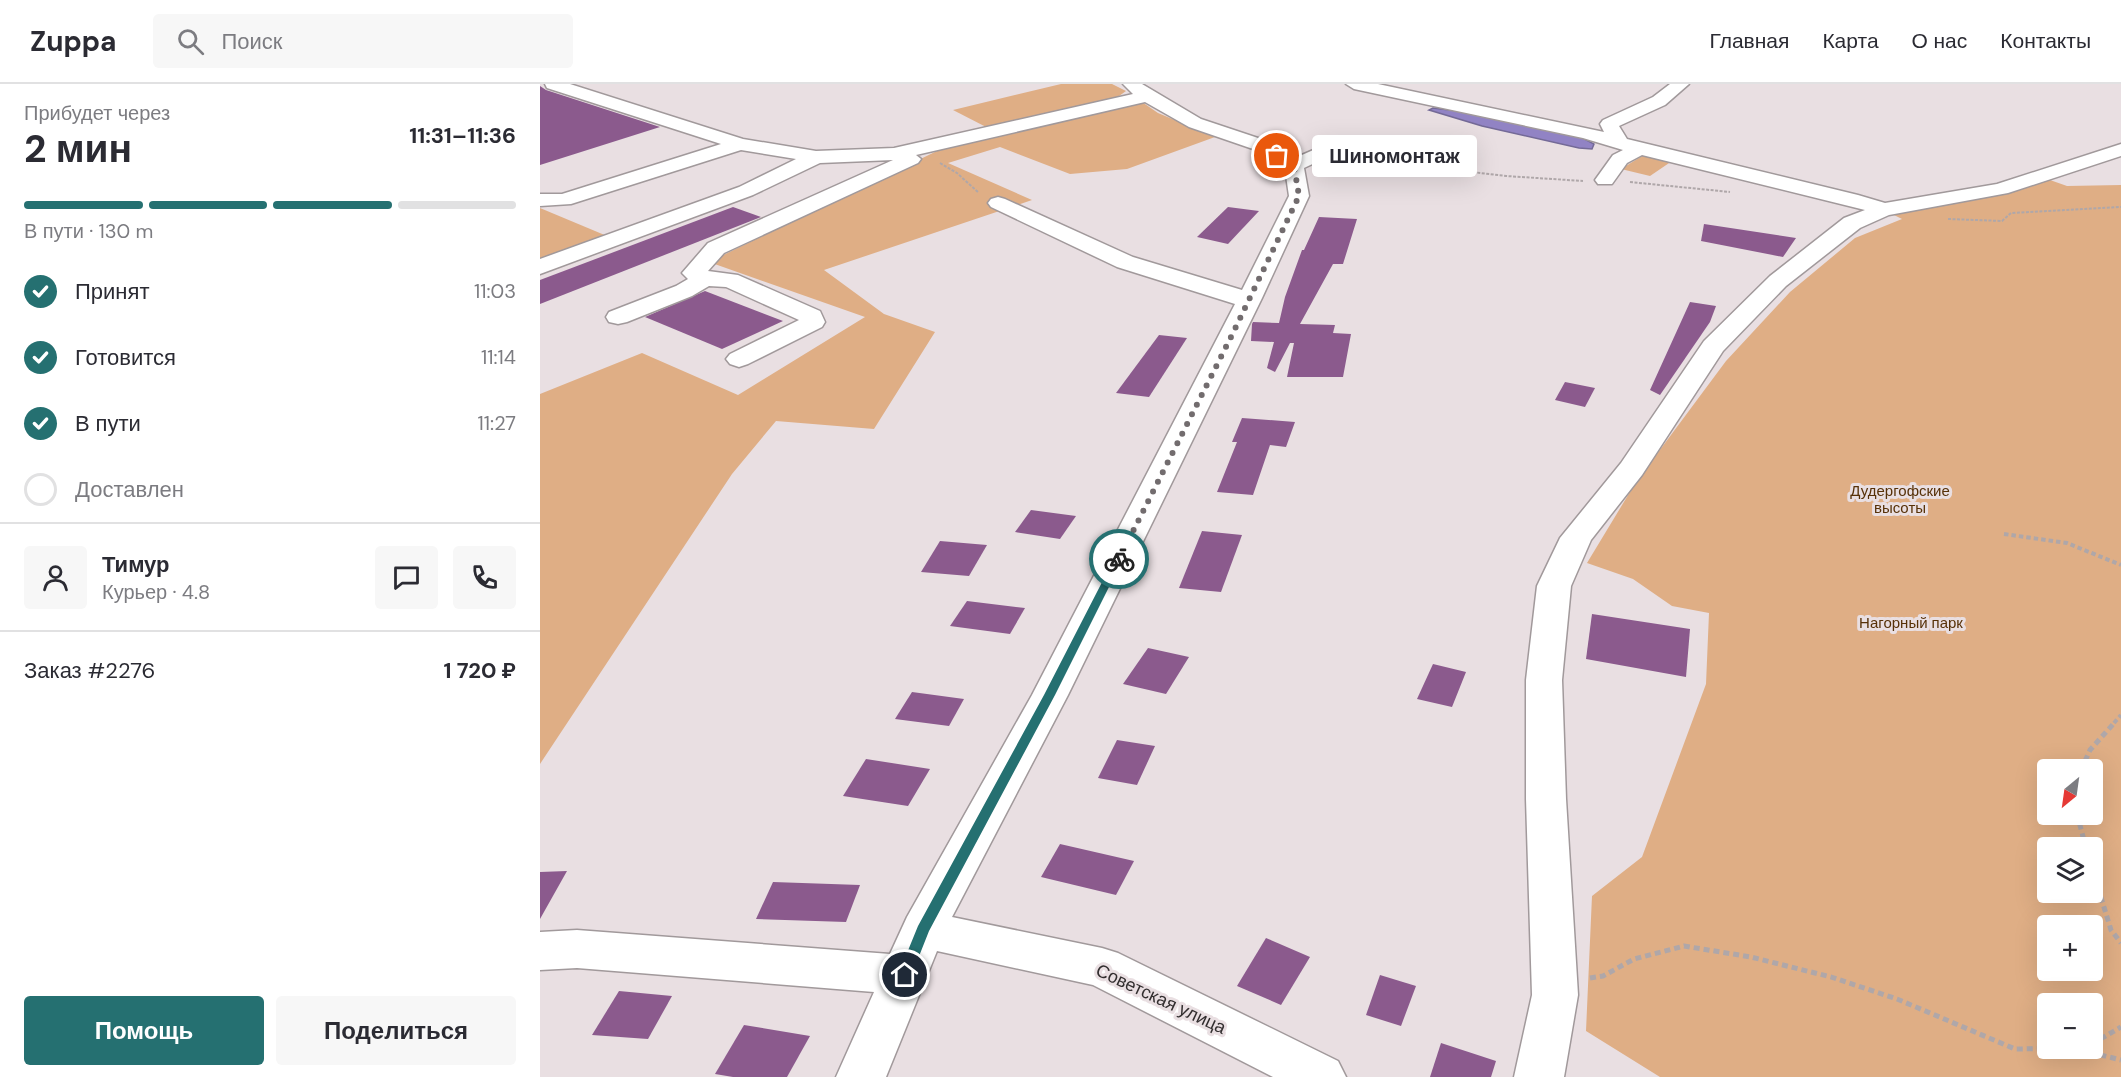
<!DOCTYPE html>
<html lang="ru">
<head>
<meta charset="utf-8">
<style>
  body { margin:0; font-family:"DM Sans",sans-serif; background:#f7f7f7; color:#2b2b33; height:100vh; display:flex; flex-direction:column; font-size:22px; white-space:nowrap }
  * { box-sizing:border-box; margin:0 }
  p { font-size:20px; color:#7c7c81 }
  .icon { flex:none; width:33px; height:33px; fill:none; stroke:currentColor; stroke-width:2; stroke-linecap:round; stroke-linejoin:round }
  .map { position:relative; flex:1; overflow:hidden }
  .side { display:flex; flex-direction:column; background:#fff; width:540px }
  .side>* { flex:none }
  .needle { width:39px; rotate:209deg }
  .tools { position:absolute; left:1497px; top:675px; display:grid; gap:12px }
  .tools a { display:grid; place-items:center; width:66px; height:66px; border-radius:6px; background:#fff; box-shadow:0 6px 24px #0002; font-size:30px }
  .pin { position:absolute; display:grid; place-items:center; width:51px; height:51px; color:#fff; margin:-26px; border:3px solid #fff; border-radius:50%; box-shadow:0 2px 6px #0007 }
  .courier { position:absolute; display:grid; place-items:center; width:60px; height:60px; margin:-30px; border:4px solid #257071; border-radius:50%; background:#fff; color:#222; box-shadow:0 2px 8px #0007 }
  .bubble { position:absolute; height:42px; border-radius:6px; background:#fff; box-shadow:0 6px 24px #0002; font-size:20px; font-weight:700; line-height:42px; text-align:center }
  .summary em { font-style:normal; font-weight:700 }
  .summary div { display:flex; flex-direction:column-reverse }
  .summary { display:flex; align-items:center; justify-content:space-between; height:102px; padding:0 24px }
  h1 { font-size:39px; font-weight:700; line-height:45px }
  .bar { display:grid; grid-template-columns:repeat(4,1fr); gap:9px 6px; align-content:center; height:72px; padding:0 24px }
  .bar i { height:8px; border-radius:4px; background:#e1e1e2 }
  .bar .selected { background:#257071 }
  .bar p { grid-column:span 4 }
  .line { display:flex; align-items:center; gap:15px; padding:0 24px; border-top:2px solid #e1e1e2 }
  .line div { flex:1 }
  .round { display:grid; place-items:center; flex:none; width:63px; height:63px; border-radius:6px; background:#f7f7f7 }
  ol { padding:0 24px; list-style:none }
  li { display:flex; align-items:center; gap:18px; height:66px }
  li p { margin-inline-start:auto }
  li .icon { padding:6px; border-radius:50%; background:#257071; color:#fff; stroke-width:4 }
  li:last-child { color:#7c7c81 }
  li i { width:33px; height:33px; border:3px solid #e1e1e2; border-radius:50% }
  .primary-button { display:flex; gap:12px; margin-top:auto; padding:12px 24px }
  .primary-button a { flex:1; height:69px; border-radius:6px; background:#257071; color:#fff; font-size:24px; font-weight:700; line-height:69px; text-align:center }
  .primary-button a+a { background:#f7f7f7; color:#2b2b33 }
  header { display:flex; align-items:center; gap:36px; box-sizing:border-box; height:84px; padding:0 30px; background:#fff; border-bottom:2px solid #e1e1e2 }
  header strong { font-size:28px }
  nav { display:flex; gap:33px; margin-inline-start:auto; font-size:21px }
  .search { width:420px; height:54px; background:#f7f7f7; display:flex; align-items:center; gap:15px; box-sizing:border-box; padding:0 21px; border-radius:6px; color:#7c7c81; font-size:22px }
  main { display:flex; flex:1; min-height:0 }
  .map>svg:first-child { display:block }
  .green { fill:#dfae85; fill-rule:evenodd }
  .water { fill:#9183c4; stroke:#746a97; stroke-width:1.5 }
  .building { fill:#8b5a8d }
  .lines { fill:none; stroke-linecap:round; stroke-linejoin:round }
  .minor-casing { stroke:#a1999b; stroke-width:3 }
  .path-far2 { stroke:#afa7a9; stroke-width:2; stroke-dasharray:3 1.5; stroke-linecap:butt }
  .path-far1 { stroke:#afa7a9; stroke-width:4; stroke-dasharray:4.5 3; stroke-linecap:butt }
  .path { stroke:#afa7a9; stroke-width:5; stroke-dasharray:6 4; stroke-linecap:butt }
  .minor { fill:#fff; fill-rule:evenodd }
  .route { fill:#257071 }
  .done { stroke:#726c6e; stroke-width:6; stroke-dasharray:0 10.8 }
  .labels { text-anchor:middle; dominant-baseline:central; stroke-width:6; stroke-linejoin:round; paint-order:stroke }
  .park-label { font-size:15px; fill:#573108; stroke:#e9dfe2 }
  .near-street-label { font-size:18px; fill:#322e2f; stroke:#e9dfe2 }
</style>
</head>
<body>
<header>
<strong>Zuppa</strong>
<div class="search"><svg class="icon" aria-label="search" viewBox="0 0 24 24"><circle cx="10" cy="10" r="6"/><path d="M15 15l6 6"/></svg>Поиск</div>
<nav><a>Главная</a><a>Карта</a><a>О нас</a><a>Контакты</a></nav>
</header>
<main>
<section class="side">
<div class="summary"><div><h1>2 мин</h1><p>Прибудет через</p></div><em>11:31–11:36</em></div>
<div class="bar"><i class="selected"></i><i class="selected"></i><i class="selected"></i><i></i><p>В пути · 130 m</p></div>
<ol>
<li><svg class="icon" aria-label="check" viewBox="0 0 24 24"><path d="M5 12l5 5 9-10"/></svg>Принят<p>11:03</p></li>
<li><svg class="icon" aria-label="check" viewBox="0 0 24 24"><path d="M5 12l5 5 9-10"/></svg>Готовится<p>11:14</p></li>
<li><svg class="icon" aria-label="check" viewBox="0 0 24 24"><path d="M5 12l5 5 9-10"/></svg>В пути<p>11:27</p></li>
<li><i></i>Доставлен</li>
</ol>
<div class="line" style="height:108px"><a class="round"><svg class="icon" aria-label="person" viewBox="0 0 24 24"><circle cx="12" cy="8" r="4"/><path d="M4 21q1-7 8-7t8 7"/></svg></a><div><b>Тимур</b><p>Курьер · 4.8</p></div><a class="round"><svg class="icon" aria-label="chat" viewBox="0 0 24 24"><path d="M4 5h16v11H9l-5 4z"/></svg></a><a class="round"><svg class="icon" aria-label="phone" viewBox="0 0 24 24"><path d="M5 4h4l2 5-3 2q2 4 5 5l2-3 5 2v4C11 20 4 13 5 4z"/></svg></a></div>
<div class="line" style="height:78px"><div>Заказ #2276</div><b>1 720 ₽</b></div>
<div class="primary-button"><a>Помощь</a><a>Поделиться</a></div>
</section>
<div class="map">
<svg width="1581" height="993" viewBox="0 0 1581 993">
  <rect width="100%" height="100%" fill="#e9dfe2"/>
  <g class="green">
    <polygon points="521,0 572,0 586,7 575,15 450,45 413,26"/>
    <polygon points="602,18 618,29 675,53 587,85 530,90 460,63 408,79 492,116 284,186 344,230 395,248 334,345 236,337 192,390 0,680 0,310 102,269 198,311 325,233 169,178 401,65"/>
    <polygon points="1107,69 1135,75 1110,92 1081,85"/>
    <path d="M 1510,96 L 1527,102 L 1581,101 L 1581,993 L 1120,993 L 1046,947 L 1052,812 L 1102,773 L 1166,600 L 1169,529 L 1132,522 L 1093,495 L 1047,479 L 1096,398 L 1186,277 L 1250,208 L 1315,154 L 1362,135 L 1354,131 ZM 1508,686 L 1552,686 L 1552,730 L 1508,730 ZM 1508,764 L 1552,764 L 1552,808 L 1508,808 ZM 1508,842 L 1552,842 L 1552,886 L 1508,886 ZM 1508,920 L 1552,920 L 1552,964 L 1508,964 Z"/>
    <polygon points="0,124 67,152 0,175"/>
  </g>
  <polygon class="water" points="893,24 934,29 1039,52 1054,60 1052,65 1039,64 942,42 889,26"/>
  <g class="building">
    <polygon points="0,2 6,6 120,43 0,81"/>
    <polygon points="193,123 221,133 0,220 0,196"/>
    <polygon points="688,123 719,127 688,160 657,153"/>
    <polygon points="779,133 817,135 803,180 793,180 760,240 795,241 793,249 811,250 803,293 747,293 754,259 750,259 735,288 727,284 734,258 711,257 712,240 713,238 739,239 745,213 762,166 764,166"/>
    <polygon points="1164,140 1256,154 1243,173 1161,157"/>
    <polygon points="165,207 243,237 182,265 105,233"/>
    <polygon points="1150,218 1176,222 1170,238 1120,311 1110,306"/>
    <polygon points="619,251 647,254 609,313 576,309"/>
    <polygon points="1025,298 1055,304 1045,323 1015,316"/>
    <polygon points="702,334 755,338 746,363 730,361 713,411 677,408 697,358 692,358"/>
    <polygon points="491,426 536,432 520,455 475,448"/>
    <polygon points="662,447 702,451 681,508 639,504"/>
    <polygon points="400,457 447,461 429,492 381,488"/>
    <polygon points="427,517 485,524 470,550 410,542"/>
    <polygon points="1052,530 1150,545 1146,593 1046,575"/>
    <polygon points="608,564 649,573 626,610 583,600"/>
    <polygon points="893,580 926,588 912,623 877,615"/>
    <polygon points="372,608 424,615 409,642 355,635"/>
    <polygon points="577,656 615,662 597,701 558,694"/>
    <polygon points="326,675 390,685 368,722 303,712"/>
    <polygon points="520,760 594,777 576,811 501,793"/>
    <polygon points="27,787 0,835 0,788"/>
    <polygon points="233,798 320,801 306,838 216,835"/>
    <polygon points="726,854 770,873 741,921 697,902"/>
    <polygon points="840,891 876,902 861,942 826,931"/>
    <polygon points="79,907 132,912 108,955 52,951"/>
    <polygon points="204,941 270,952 247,993 193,993 175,990"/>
    <polygon points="901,959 956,977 951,993 890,993"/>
  </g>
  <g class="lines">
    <defs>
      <g id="minor">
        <polygon points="5,0 30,0 203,55 276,67 354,64 593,10 583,0 602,0 661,35 727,57 755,74 778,64 816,69 819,73 816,77 809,79 781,76 764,84 769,112 722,214 528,611 412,833 562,864 578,869 798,977 806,993 733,993 553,901 397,867 346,993 296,993 334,908 37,884 0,886 0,848 37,846 350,870 367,833 492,611 695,220 577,183 451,123 448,119 451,115 458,113 465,115 593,173 702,206 749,112 745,85 713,65 649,43 605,18 376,71 381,75 378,79 184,169 168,187 198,191 280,227 285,238 282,243 208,280 199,283 190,280 186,275 190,270 259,236 186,203 169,202 152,212 87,238 78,240 69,238 66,233 69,228 136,202 148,195 142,189 168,159 353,76 280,79 213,111 0,190 0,175 199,103 256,75 201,66 31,120 0,122 0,110 22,110 181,60 7,4"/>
        <polygon points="806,0 838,0 1064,48 1060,40 1063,36 1113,13 1130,0 1149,0 1125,21 1079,42 1087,55 1318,111 1345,119 1457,100 1581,60 1581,72 1468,109 1349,131 1320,144 1246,202 1183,267 1102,391 1051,456 1031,502 1022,596 1026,715 1038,911 1024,993 974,993 992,911 986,715 986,596 997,502 1020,454 1081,379 1164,257 1230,192 1304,134 1325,126 1102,71 1087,79 1072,100 1058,100 1055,96 1073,71 1083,66 1043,54 814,5"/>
      </g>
    </defs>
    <use href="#minor" class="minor-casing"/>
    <g class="path-far2">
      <polyline points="830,76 966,92 1043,97"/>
      <polyline points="400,79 417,89 439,109"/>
      <polyline points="1090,98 1190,108"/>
      <polyline points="1408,135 1462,137 1471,129 1581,123"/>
    </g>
    <g class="path-far1">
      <polyline points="1464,450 1527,459 1581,481"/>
      <polyline points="1574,639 1581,631"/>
    </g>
    <g class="path">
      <polyline points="1541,686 1550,666 1575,638"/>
      <polyline points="1537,730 1546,764"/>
      <polyline points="1552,784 1571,846 1581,859"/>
      <polyline points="1050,894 1063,892 1094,875 1144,862 1211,873 1291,893 1357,915 1475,965 1543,964"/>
      <polyline points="1552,960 1581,943"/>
      <polyline points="1541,966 1581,976"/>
    </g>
    <use href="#minor" class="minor"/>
  </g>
  <polygon class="route" points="575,473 583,475 515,611 389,847 370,895 360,895 358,891 378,842 504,611"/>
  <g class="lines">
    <polyline class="done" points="579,475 692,251 759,112 754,82 737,72"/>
  </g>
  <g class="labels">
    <g class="park-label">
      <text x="1360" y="407">Дудергофские<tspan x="1360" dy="17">высоты</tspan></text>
      <text x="1371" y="539">Нагорный парк</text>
    </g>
    <g class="near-street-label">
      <text transform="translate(621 915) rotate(25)">Советская улица</text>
    </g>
  </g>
</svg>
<div class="tools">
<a><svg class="needle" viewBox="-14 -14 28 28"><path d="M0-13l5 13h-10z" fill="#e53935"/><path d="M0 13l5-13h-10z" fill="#7c7c81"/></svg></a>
<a><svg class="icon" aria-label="layers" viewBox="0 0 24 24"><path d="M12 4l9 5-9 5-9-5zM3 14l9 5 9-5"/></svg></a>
<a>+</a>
<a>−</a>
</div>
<div class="pin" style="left:737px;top:72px;background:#ea580c"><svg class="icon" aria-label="bag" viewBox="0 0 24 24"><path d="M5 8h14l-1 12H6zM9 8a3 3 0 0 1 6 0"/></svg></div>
<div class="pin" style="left:365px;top:891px;background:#1f2937"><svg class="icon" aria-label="home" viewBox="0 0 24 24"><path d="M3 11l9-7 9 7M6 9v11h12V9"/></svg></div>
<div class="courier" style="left:579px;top:475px"><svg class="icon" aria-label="bike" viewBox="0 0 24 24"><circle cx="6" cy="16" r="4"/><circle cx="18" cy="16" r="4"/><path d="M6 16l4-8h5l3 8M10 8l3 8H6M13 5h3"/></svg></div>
<div class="bubble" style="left:772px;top:51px;width:165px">Шиномонтаж</div>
</div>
</main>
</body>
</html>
